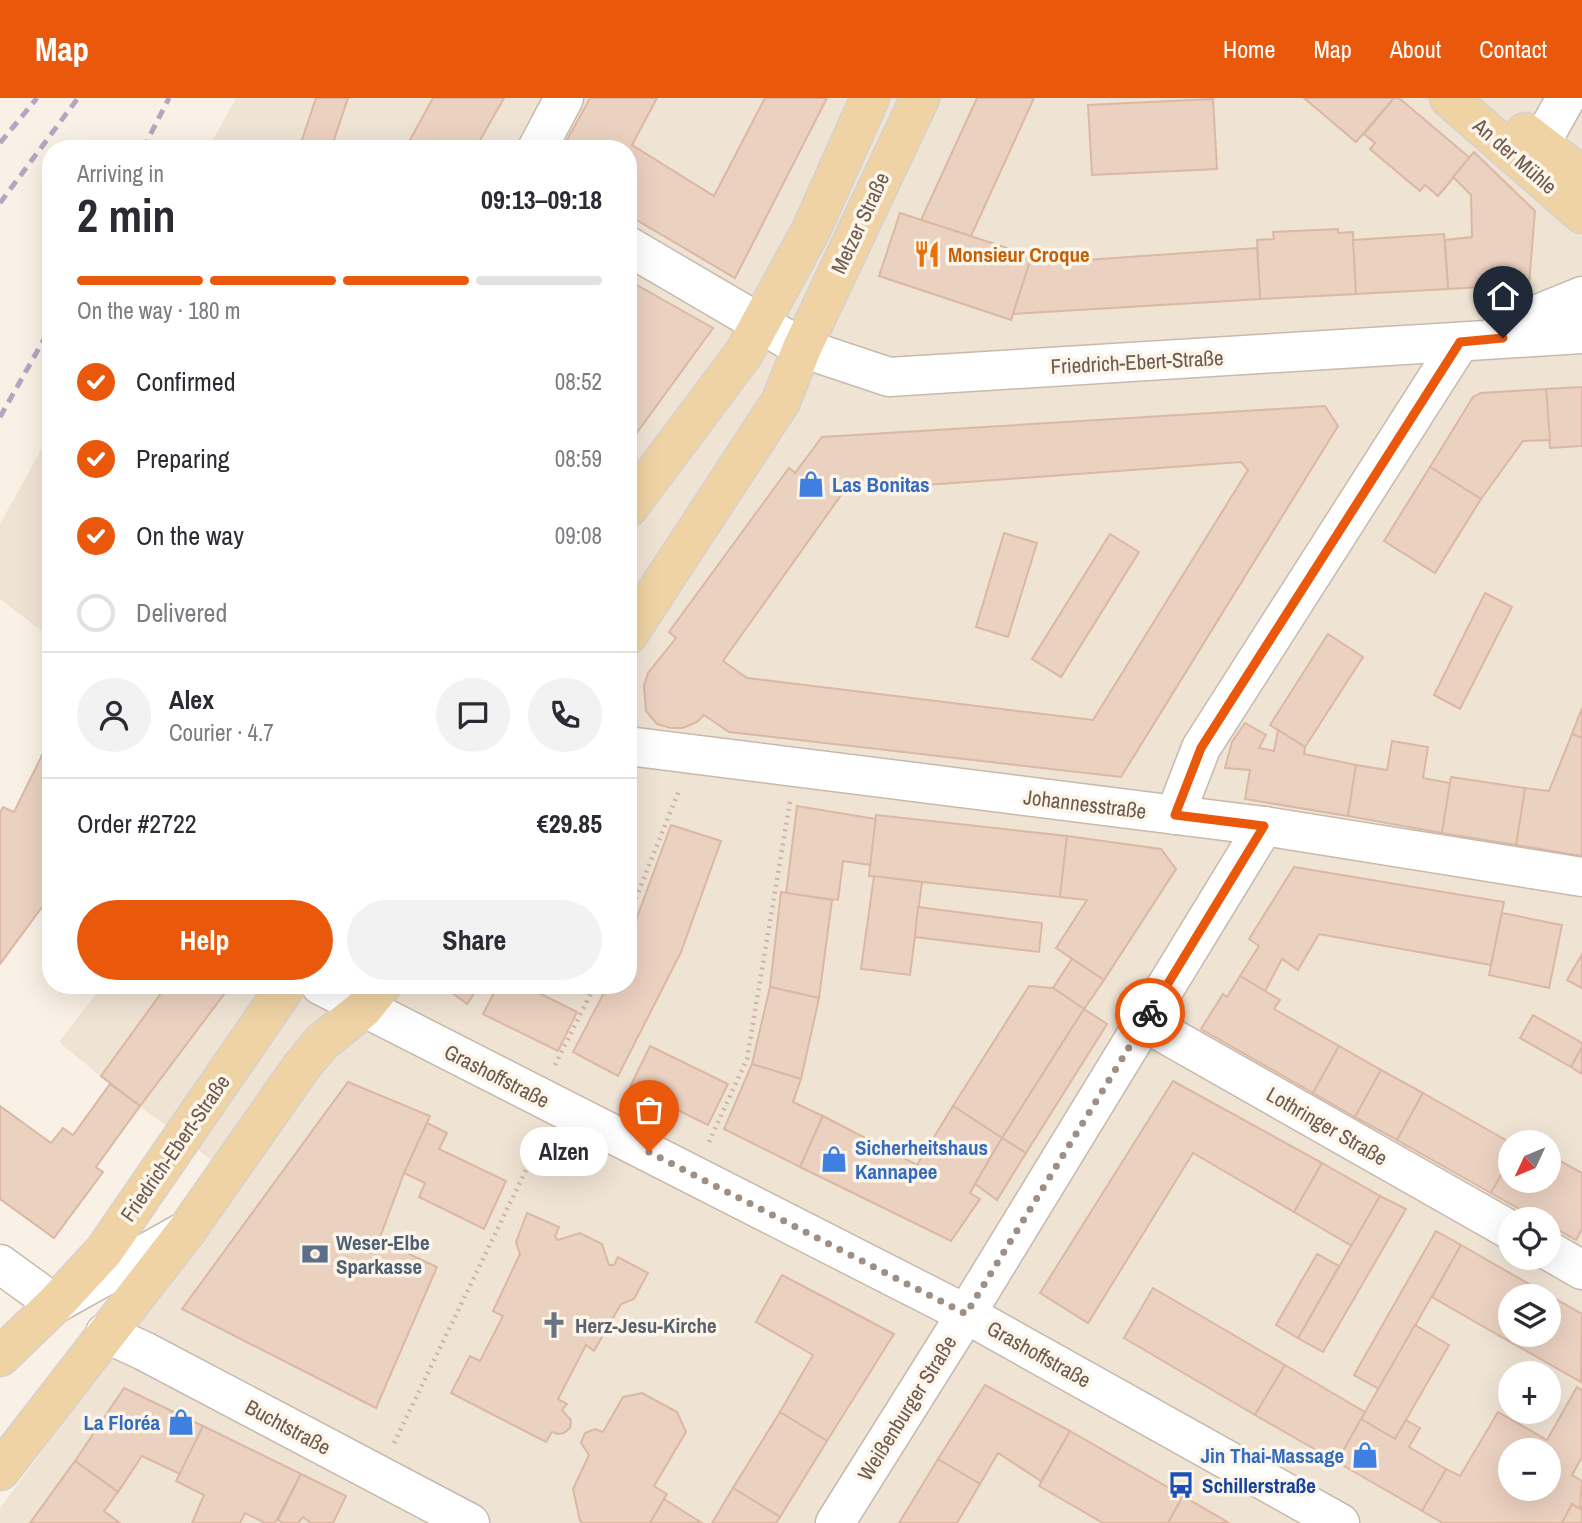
<!DOCTYPE html>
<html lang="en">
<head>
<meta charset="utf-8">
<style>
  body { margin:0; font-family:"Archivo Narrow",sans-serif; background:#f2f2f3; color:#2b2b33; height:100vh; display:flex; flex-direction:column; font-size:26px; white-space:nowrap }
  * { box-sizing:border-box; margin:0 }
  p { font-size:23px; color:#7c7c81 }
  .icon { flex:none; width:38px; height:38px; fill:none; stroke:currentColor; stroke-width:2; stroke-linecap:round; stroke-linejoin:round }
  .map { position:relative; flex:1; overflow:hidden }
  .drawer { position:absolute; left:42px; top:42px; width:595px; height:854px; display:flex; flex-direction:column; background:#fff; border-radius:28px; box-shadow:0 7px 28px #0002 }
  .drawer>* { flex:none }
  .needle { width:46px; rotate:226deg }
  .buttons { position:absolute; left:1498px; top:1032px; display:grid; gap:14px }
  .buttons a { display:grid; place-items:center; width:63px; height:63px; border-radius:50%; background:#fff; box-shadow:0 7px 28px #0002; font-size:35px }
  .pin { position:absolute; display:grid; place-items:center; width:60px; height:60px; color:#fff; margin:-72px -30px; border-radius:50% 50% 50% 0; rotate:-45deg; box-shadow:0 0 7px #0007 }
  .pin .icon { rotate:45deg }
  .courier { position:absolute; display:grid; place-items:center; width:70px; height:70px; margin:-35px; border:5px solid #ea580c; border-radius:50%; background:#fff; color:#222; box-shadow:0 2px 9px #0007 }
  .bubble { position:absolute; height:49px; border-radius:24px; background:#fff; box-shadow:0 7px 28px #0002; font-size:23px; font-weight:700; line-height:49px; text-align:center }
  .head em { font-style:normal; font-weight:700 }
  .head div { display:flex; flex-direction:column-reverse }
  .head { display:flex; align-items:center; justify-content:space-between; height:119px; padding:0 35px }
  h1 { font-size:46px; font-weight:700; line-height:52px }
  .bar { display:grid; grid-template-columns:repeat(4,1fr); gap:10px 7px; align-content:center; height:84px; padding:0 35px }
  .bar i { height:9px; border-radius:5px; background:#e1e1e2 }
  .bar .on { background:#ea580c }
  .bar p { grid-column:span 4 }
  .line { display:flex; align-items:center; gap:18px; padding:0 35px; border-top:2px solid #e1e1e2 }
  .line div { flex:1 }
  .round { display:grid; place-items:center; flex:none; width:74px; height:74px; border-radius:37px; background:#f2f2f3 }
  ol { padding:0 35px; list-style:none }
  li { display:flex; align-items:center; gap:21px; height:77px }
  li p { margin-inline-start:auto }
  li .icon { padding:7px; border-radius:50%; background:#ea580c; color:#fff; stroke-width:4 }
  li:last-child { color:#7c7c81 }
  li i { width:38px; height:38px; border:4px solid #e1e1e2; border-radius:50% }
  .button { display:flex; gap:14px; margin-top:auto; padding:14px 35px }
  .button a { flex:1; height:80px; border-radius:42px; background:#ea580c; color:#fff; font-size:28px; font-weight:700; line-height:80px; text-align:center }
  .button a+a { background:#f2f2f3; color:#2b2b33 }
  header { display:flex; align-items:center; gap:42px; box-sizing:border-box; height:98px; padding:0 35px; background:#ea580c; color:#fff }
  header strong { font-size:33px }
  nav { display:flex; gap:38px; margin-inline-start:auto; font-size:24px }
  .map>svg:first-child { display:block }
  .residential { fill:#efe3d4; fill-rule:evenodd }
  .building { fill:#ebd1c0; stroke:#dbb8a3; stroke-width:2; fill-rule:evenodd }
  .lines { fill:none; stroke-linecap:round; stroke-linejoin:round }
  .minor-casing { stroke:#c8b9ad; stroke-width:41 }
  .major-casing { stroke:#d6d1cd; stroke-width:41 }
  .path { stroke:#cfb4a4; stroke-width:4.5; stroke-dasharray:2 5; stroke-linecap:butt }
  .minor { stroke:#fff; stroke-width:38 }
  .major { stroke:#efd3a5; stroke-width:38 }
  .rail { stroke:#b4a5c0; stroke-width:5; stroke-dasharray:10 7; stroke-linecap:butt }
  .done { stroke:#9f8e83; stroke-width:7; stroke-dasharray:0 12.6 }
  .route { stroke:#ea580c; stroke-width:9 }
  .labels { text-anchor:middle; dominant-baseline:central; stroke-width:7; stroke-linejoin:round; paint-order:stroke }
  .street-label { font-size:21px; fill:#6e594e; stroke:#fcf5ea }
  .food-label { font-size:21px; font-weight:bold; fill:#c56008; stroke:#fcf5ea; text-anchor:start }
  .shop-label { font-size:21px; font-weight:bold; fill:#366cbe; stroke:#fcf5ea; text-anchor:start }
  .service-label { font-size:21px; font-weight:bold; fill:#4e5e75; stroke:#fcf5ea; text-anchor:start }
  .worship-label { font-size:21px; font-weight:bold; fill:#5b616d; stroke:#fcf5ea; text-anchor:start }
  .transit-label { font-size:21px; font-weight:bold; fill:#164399; stroke:#fcf5ea; text-anchor:start }
</style>
</head>
<body>
<header>
<strong>Map</strong>
<nav><a>Home</a><a>Map</a><a>About</a><a>Contact</a></nav>
</header>
<div class="map">
<svg width="1582" height="1425" viewBox="0 0 1582 1425">
  <rect width="100%" height="100%" fill="#f9f1e5"/>
  <g class="residential">
    <path d="M 236,0 L 1582,0 L 1582,1425 L 0,1425 L 0,1410 L 241,1084 L 110,986 L 59,944 L 103,887 L 628,887 L 628,51 L 208,51 ZM 1510,1045 L 1549,1045 L 1549,1083 L 1510,1083 ZM 1510,1122 L 1549,1122 L 1549,1160 L 1510,1160 ZM 1510,1199 L 1549,1199 L 1549,1237 L 1510,1237 ZM 1510,1276 L 1549,1276 L 1549,1314 L 1510,1314 ZM 1510,1353 L 1549,1353 L 1549,1391 L 1510,1391 Z"/>
    <polygon points="51,334 51,540 0,501 0,426"/>
  </g>
  <g class="building">
    <polygon points="316,0 348,0 331,51 299,51"/>
    <polygon points="433,0 504,0 475,51 405,51"/>
    <polygon points="590,0 657,0 632,47 714,98 765,0 827,0 735,180 628,117 628,51 562,51"/>
    <polygon points="977,0 1034,0 971,138 921,122"/>
    <polygon points="1304,0 1394,0 1356,44"/>
    <polygon points="1394,0 1399,0 1470,60 1438,98 1425,87 1420,93 1370,51 1375,45 1364,36"/>
    <polygon points="1213,1 1217,71 1092,77 1088,7"/>
    <polygon points="1474,54 1535,113 1529,186 1448,191 1445,142 1472,139 1471,97 1453,79"/>
    <polygon points="900,115 1032,158 1011,222 879,178"/>
    <polygon points="1338,131 1338,135 1353,134 1356,196 1260,201 1257,142 1274,141 1273,134"/>
    <polygon points="1444,136 1448,191 1356,196 1353,142"/>
    <polygon points="1257,150 1260,201 1013,216 1029,166"/>
    <polygon points="628,182 713,230 628,347"/>
    <polygon points="1582,289 1582,348 1550,350 1546,291"/>
    <polygon points="1546,291 1550,342 1523,343 1481,401 1430,369 1473,299 1481,295"/>
    <path d="M 1325,308 L 1338,328 L 1121,679 L 729,634 L 704,617 L 697,624 L 683,630 L 671,630 L 657,626 L 646,613 L 644,588 L 648,575 L 676,540 L 669,534 L 789,370 L 795,375 L 822,339 ZM 1241,364 L 1248,372 L 1093,622 L 747,580 L 723,563 L 844,393 Z"/>
    <polygon points="1430,369 1481,401 1435,475 1384,443"/>
    <polygon points="1004,435 1037,445 1008,539 976,529"/>
    <polygon points="1110,436 1139,454 1061,579 1032,561"/>
    <polygon points="1485,495 1512,509 1460,611 1434,597"/>
    <polygon points="1328,536 1363,559 1305,649 1270,627"/>
    <polygon points="1582,610 1582,640 1572,636"/>
    <polygon points="1245,625 1266,637 1259,650 1274,653 1278,632 1305,649 1304,656 1356,667 1348,718 1245,701 1250,672 1225,670 1232,644"/>
    <polygon points="1572,636 1582,640 1582,758 1516,747 1525,690 1549,693"/>
    <polygon points="51,639 51,797 0,866 0,715 3,709 14,714"/>
    <polygon points="1392,643 1428,649 1423,680 1450,685 1442,735 1348,718 1356,667 1387,672"/>
    <polygon points="1451,679 1525,690 1516,747 1442,735"/>
    <polygon points="797,708 876,721 871,767 843,763 838,802 786,796"/>
    <polygon points="876,717 1067,738 1060,799 869,778"/>
    <polygon points="671,727 721,743 681,854 618,978 573,954 608,887 628,887 628,844"/>
    <polygon points="1067,738 1161,751 1176,771 1104,882 1056,850 1087,802 1060,799"/>
    <polygon points="1294,769 1504,804 1491,867 1319,836 1298,872 1282,861 1265,893 1240,878 1259,848 1249,841"/>
    <polygon points="874,778 922,784 910,877 861,871"/>
    <polygon points="781,794 832,802 819,900 770,889"/>
    <polygon points="918,809 1042,825 1039,854 915,839"/>
    <polygon points="1502,815 1562,827 1549,890 1489,877"/>
    <polygon points="1582,856 1582,890 1567,882"/>
    <polygon points="1072,861 1104,882 1084,911 1053,890"/>
    <polygon points="1240,878 1280,902 1274,911 1339,948 1313,995 1201,931 1223,896 1227,899"/>
    <polygon points="167,887 231,887 140,1008 101,978"/>
    <polygon points="442,887 480,887 467,906"/>
    <polygon points="498,887 523,887 577,914 558,953 483,916"/>
    <polygon points="1029,888 1053,890 1084,911 1002,1040 953,1008"/>
    <polygon points="770,889 819,900 801,981 752,966"/>
    <polygon points="1084,911 1107,926 1026,1055 1002,1040"/>
    <polygon points="1533,917 1582,945 1582,949 1571,969 1520,940"/>
    <polygon points="650,948 728,986 708,1027 630,989"/>
    <polygon points="1339,948 1381,972 1355,1019 1313,995"/>
    <polygon points="1582,949 1582,976 1571,969"/>
    <polygon points="752,966 801,981 793,1004 823,1018 800,1069 724,1031"/>
    <polygon points="1381,972 1423,995 1397,1042 1355,1019"/>
    <polygon points="1173,983 1322,1065 1294,1114 1193,1055 1088,1225 1040,1195"/>
    <polygon points="348,984 430,1018 404,1075 379,1142 437,1169 376,1310 182,1211"/>
    <polygon points="110,986 140,1008 96,1069 103,1074 54,1140 0,1101 0,1008 51,1045 63,1030 73,1037"/>
    <polygon points="1423,995 1511,1045 1510,1061 1491,1095 1397,1042"/>
    <polygon points="953,1008 1002,1040 970,1095 980,1101 951,1143 800,1069 823,1018 917,1067"/>
    <polygon points="427,1025 447,1035 439,1051 506,1083 484,1131 419,1099 425,1085 404,1075"/>
    <polygon points="1002,1040 1026,1055 997,1102 975,1086"/>
    <polygon points="1549,1057 1582,1075 1582,1131 1576,1142 1549,1127 1549,1122 1539,1122 1491,1095 1510,1061 1510,1083 1549,1083"/>
    <polygon points="1322,1065 1380,1098 1352,1148 1294,1114"/>
    <polygon points="1380,1098 1406,1111 1323,1254 1298,1240"/>
    <polygon points="527,1115 559,1129 555,1139 558,1142 580,1135 602,1146 609,1167 614,1167 618,1159 648,1175 634,1201 621,1206 594,1253 586,1247 558,1301 567,1306 562,1312 571,1322 570,1330 564,1335 558,1336 552,1334 546,1344 451,1295 470,1258 480,1263 503,1218 493,1213 520,1156 516,1144"/>
    <polygon points="1436,1133 1461,1147 1379,1291 1354,1277"/>
    <polygon points="1461,1147 1536,1190 1531,1199 1510,1199 1510,1235 1507,1242 1432,1199"/>
    <polygon points="1317,1156 1339,1168 1298,1240 1276,1227"/>
    <polygon points="782,1177 894,1236 827,1343 780,1314 813,1257 756,1224"/>
    <polygon points="1153,1190 1285,1267 1255,1317 1124,1240"/>
    <polygon points="1536,1190 1582,1216 1581,1284 1507,1242 1510,1235 1510,1237 1549,1237 1549,1199 1531,1199"/>
    <polygon points="1415,1227 1449,1247 1395,1341 1361,1321"/>
    <polygon points="1285,1267 1365,1314 1337,1364 1255,1317"/>
    <polygon points="985,1287 1070,1333 1041,1383 998,1355 980,1386 938,1361"/>
    <path d="M 1577,1289 L 1582,1292 L 1582,1359 L 1572,1377 L 1582,1383 L 1580,1411 L 1572,1406 L 1562,1425 L 1443,1425 L 1422,1413 L 1446,1371 L 1460,1378 L 1498,1314 L 1547,1342 ZM 1510,1353 L 1549,1353 L 1549,1391 L 1510,1391 Z"/>
    <polygon points="124,1290 203,1328 180,1376 142,1358 118,1394 75,1363"/>
    <polygon points="642,1295 677,1314 686,1334 654,1388 667,1396 650,1425 583,1425 580,1423 573,1391 589,1357 581,1345 585,1335 595,1331 603,1334 623,1299"/>
    <polygon points="780,1314 827,1343 780,1419 733,1390"/>
    <polygon points="1361,1321 1395,1341 1406,1322 1420,1330 1409,1349 1446,1371 1422,1413 1337,1364"/>
    <polygon points="203,1328 301,1376 275,1425 265,1425 245,1415 240,1425 192,1425 204,1397 176,1383"/>
    <polygon points="1070,1333 1183,1398 1168,1425 1103,1425 1039,1388"/>
    <polygon points="938,1361 980,1386 957,1425 899,1425"/>
    <polygon points="75,1363 118,1394 104,1413 120,1425 30,1425"/>
    <polygon points="301,1376 346,1398 333,1425 311,1425 303,1419 298,1425 283,1425 278,1422"/>
    <polygon points="733,1390 780,1419 776,1425 712,1425"/>
    <polygon points="1183,1398 1229,1425 1168,1425"/>
    <polygon points="664,1401 702,1425 650,1425"/>
    <polygon points="1572,1406 1580,1411 1582,1408 1582,1425 1562,1425"/>
  </g>
  <g class="lines">
    <defs>
      <g id="minor">
        <polyline points="537,51 564,0"/>
        <polyline points="1528,68 1566,0"/>
        <polyline points="628,148 802,250 889,279 1582,236"/>
        <polyline points="1501,231 1582,198"/>
        <polyline points="628,648 1264,728 1582,779"/>
        <polyline points="1175,717 1201,650 1460,244"/>
        <polyline points="320,887 966,1216 1340,1425"/>
        <polyline points="1144,924 1510,1132"/>
        <polyline points="1549,1153 1582,1172"/>
        <polyline points="0,1166 55,1206 187,1132"/>
        <polyline points="105,1235 144,1253 470,1425"/>
        <polyline points="835,1425 966,1216 1264,728"/>
      </g>
      <g id="major">
        <polyline points="1449,0 1582,116"/>
        <polyline points="1525,34 1582,78"/>
        <polyline points="628,410 744,255 811,132 870,0"/>
        <polyline points="628,537 781,303 802,250 920,0"/>
        <polyline points="0,1259 55,1206 104,1153 287,887"/>
        <polyline points="0,1373 187,1132 302,968 322,944 363,911 382,887"/>
      </g>
    </defs>
    <use href="#minor" class="minor-casing"/>
    <use href="#major" class="major-casing"/>
    <g class="path">
      <polyline points="628,820 680,690"/>
      <polyline points="555,967 595,887"/>
      <polyline points="709,1044 747,961 790,704"/>
      <polyline points="394,1345 541,1041"/>
    </g>
    <use href="#minor" class="minor"/>
    <use href="#major" class="major"/>
    <g class="rail">
      <polyline points="0,45 37,0"/>
      <polyline points="143,51 169,0"/>
      <polyline points="0,105 78,0"/>
      <polyline points="0,319 51,229"/>
    </g>
  </g>
  <g class="lines">
    <polyline class="done" points="649,1054 966,1216 1150,915"/>
    <polyline class="route" points="1150,915 1264,728 1175,717 1201,650 1460,244 1503,240"/>
  </g>
  <defs>
    <symbol id="restaurant-bare" viewBox="-9 -9 18 18"><path d="M-5-6h1v4h1v-4h1v4h1v-4h1v5L-1.5 .5V6h-2V.5L-5-1ZM5-6V6H3V1.5H1.5Q1.5-4 5-6Z" fill="#e8710a" stroke="#fcf5ea" stroke-width="2.5" paint-order="stroke"/></symbol>
    <symbol id="shop-bare" viewBox="-9 -9 18 18"><path d="M-5-2.5h2.3a2.7 3.5 0 0 1 5.4 0H5L5.5 6h-11ZM-1.5-2.5h3a1.5 2.3 0 0 0-3 0Z" fill="#3f7fe0" stroke="#fcf5ea" stroke-width="2.5" paint-order="stroke"/></symbol>
    <symbol id="bank-bare" viewBox="-9 -9 18 18"><path d="M-6-4H6V4H-6ZM0-2.3a2.3 2.3 0 1 0 0 4.6a2.3 2.3 0 1 0 0-4.6Z" fill="#5c6f8a" stroke="#fcf5ea" stroke-width="2.5" paint-order="stroke"/></symbol>
    <symbol id="church-bare" viewBox="-9 -9 18 18"><path d="M-1.2-6h2.4v3.5h3.3v2.4h-3.3V6h-2.4V-.1h-3.3v-2.4h3.3Z" fill="#6b7280" stroke="#fcf5ea" stroke-width="2.5" paint-order="stroke"/></symbol>
    <symbol id="bus-bare" viewBox="-9 -9 18 18"><path d="M-5-6H5V4H4V6H2V4H-2V6H-4V4H-5ZM-3.5-4V0h7V-4ZM-3.5 1.2v1.5H-2V1.2ZM2 1.2v1.5H3.5V1.2Z" fill="#1a4fb4" stroke="#fcf5ea" stroke-width="2.5" paint-order="stroke"/></symbol>
  </defs>
  <g fill-rule="evenodd">
    <use href="#restaurant-bare" x="908" y="137" width="38" height="38"/>
    <use href="#shop-bare" x="792" y="367" width="38" height="38"/>
    <use href="#shop-bare" x="815" y="1042" width="38" height="38"/>
    <use href="#bank-bare" x="296" y="1137" width="38" height="38"/>
    <use href="#church-bare" x="535" y="1208" width="38" height="38"/>
    <use href="#shop-bare" x="162" y="1305" width="38" height="38"/>
    <use href="#shop-bare" x="1346" y="1338" width="38" height="38"/>
    <use href="#bus-bare" x="1162" y="1368" width="38" height="38"/>
  </g>
  <g class="labels">
    <g class="street-label">
      <text transform="translate(1515 58) rotate(41)">An der Mühle</text>
      <text transform="translate(860 125) rotate(-65)">Metzer Straße</text>
      <text transform="translate(1137 264) rotate(-3)">Friedrich-Ebert-Straße</text>
      <text transform="translate(1085 706) rotate(7)">Johannesstraße</text>
      <text transform="translate(497 978) rotate(27)">Grashoffstraße</text>
      <text transform="translate(1327 1028) rotate(30)">Lothringer Straße</text>
      <text transform="translate(175 1050) rotate(-55)">Friedrich-Ebert-Straße</text>
      <text transform="translate(1039 1256) rotate(29)">Grashoffstraße</text>
      <text transform="translate(907 1310) rotate(-58)">Weißenburger Straße</text>
      <text transform="translate(288 1329) rotate(28)">Buchtstraße</text>
    </g>
    <g class="food-label">
      <text x="948" y="156">Monsieur Croque</text>
    </g>
    <g class="shop-label">
      <text x="832" y="386">Las Bonitas</text>
      <text x="855" y="1049">Sicherheitshaus<tspan x="855" dy="24">Kannapee</tspan></text>
      <text x="160" y="1324" text-anchor="end">La Floréa</text>
      <text x="1344" y="1357" text-anchor="end">Jin Thai-Massage</text>
    </g>
    <g class="service-label">
      <text x="336" y="1144">Weser-Elbe<tspan x="336" dy="24">Sparkasse</tspan></text>
    </g>
    <g class="worship-label">
      <text x="575" y="1227">Herz-Jesu-Kirche</text>
    </g>
    <g class="transit-label">
      <text x="1202" y="1387">Schillerstraße</text>
    </g>
  </g>
</svg>
<div class="buttons">
<a><svg class="needle" viewBox="-14 -14 28 28"><path d="M0-13l5 13h-10z" fill="#e53935"/><path d="M0 13l5-13h-10z" fill="#7c7c81"/></svg></a>
<a><svg class="icon" aria-label="locate" viewBox="0 0 24 24"><circle cx="12" cy="12" r="6"/><path d="M12 2v4M12 18v4M2 12h4M18 12h4"/></svg></a>
<a><svg class="icon" aria-label="layers" viewBox="0 0 24 24"><path d="M12 4l9 5-9 5-9-5zM3 14l9 5 9-5"/></svg></a>
<a>+</a>
<a>−</a>
</div>
<div class="pin" style="left:649px;top:1054px;background:#ea580c"><svg class="icon" aria-label="bag" viewBox="0 0 24 24"><path d="M5 8h14l-1 12H6zM9 8a3 3 0 0 1 6 0"/></svg></div>
<div class="pin" style="left:1503px;top:240px;background:#1f2937"><svg class="icon" aria-label="home" viewBox="0 0 24 24"><path d="M3 11l9-7 9 7M6 9v11h12V9"/></svg></div>
<div class="courier" style="left:1150px;top:915px"><svg class="icon" aria-label="bike" viewBox="0 0 24 24"><circle cx="6" cy="16" r="4"/><circle cx="18" cy="16" r="4"/><path d="M6 16l4-8h5l3 8M10 8l3 8H6M13 5h3"/></svg></div>
<div class="bubble" style="left:520px;top:1029px;width:88px">Alzen</div>
<section class="drawer">
<div class="head"><div><h1>2 min</h1><p>Arriving in</p></div><em>09:13–09:18</em></div>
<div class="bar"><i class="on"></i><i class="on"></i><i class="on"></i><i></i><p>On the way · 180 m</p></div>
<ol>
<li><svg class="icon" aria-label="check" viewBox="0 0 24 24"><path d="M5 12l5 5 9-10"/></svg>Confirmed<p>08:52</p></li>
<li><svg class="icon" aria-label="check" viewBox="0 0 24 24"><path d="M5 12l5 5 9-10"/></svg>Preparing<p>08:59</p></li>
<li><svg class="icon" aria-label="check" viewBox="0 0 24 24"><path d="M5 12l5 5 9-10"/></svg>On the way<p>09:08</p></li>
<li><i></i>Delivered</li>
</ol>
<div class="line" style="height:126px"><a class="round"><svg class="icon" aria-label="person" viewBox="0 0 24 24"><circle cx="12" cy="8" r="4"/><path d="M4 21q1-7 8-7t8 7"/></svg></a><div><b>Alex</b><p>Courier · 4.7</p></div><a class="round"><svg class="icon" aria-label="chat" viewBox="0 0 24 24"><path d="M4 5h16v11H9l-5 4z"/></svg></a><a class="round"><svg class="icon" aria-label="phone" viewBox="0 0 24 24"><path d="M5 4h4l2 5-3 2q2 4 5 5l2-3 5 2v4C11 20 4 13 5 4z"/></svg></a></div>
<div class="line" style="height:91px"><div>Order #2722</div><b>€29.85</b></div>
<div class="button"><a>Help</a><a>Share</a></div>
</section>
</div>
</body>
</html>
